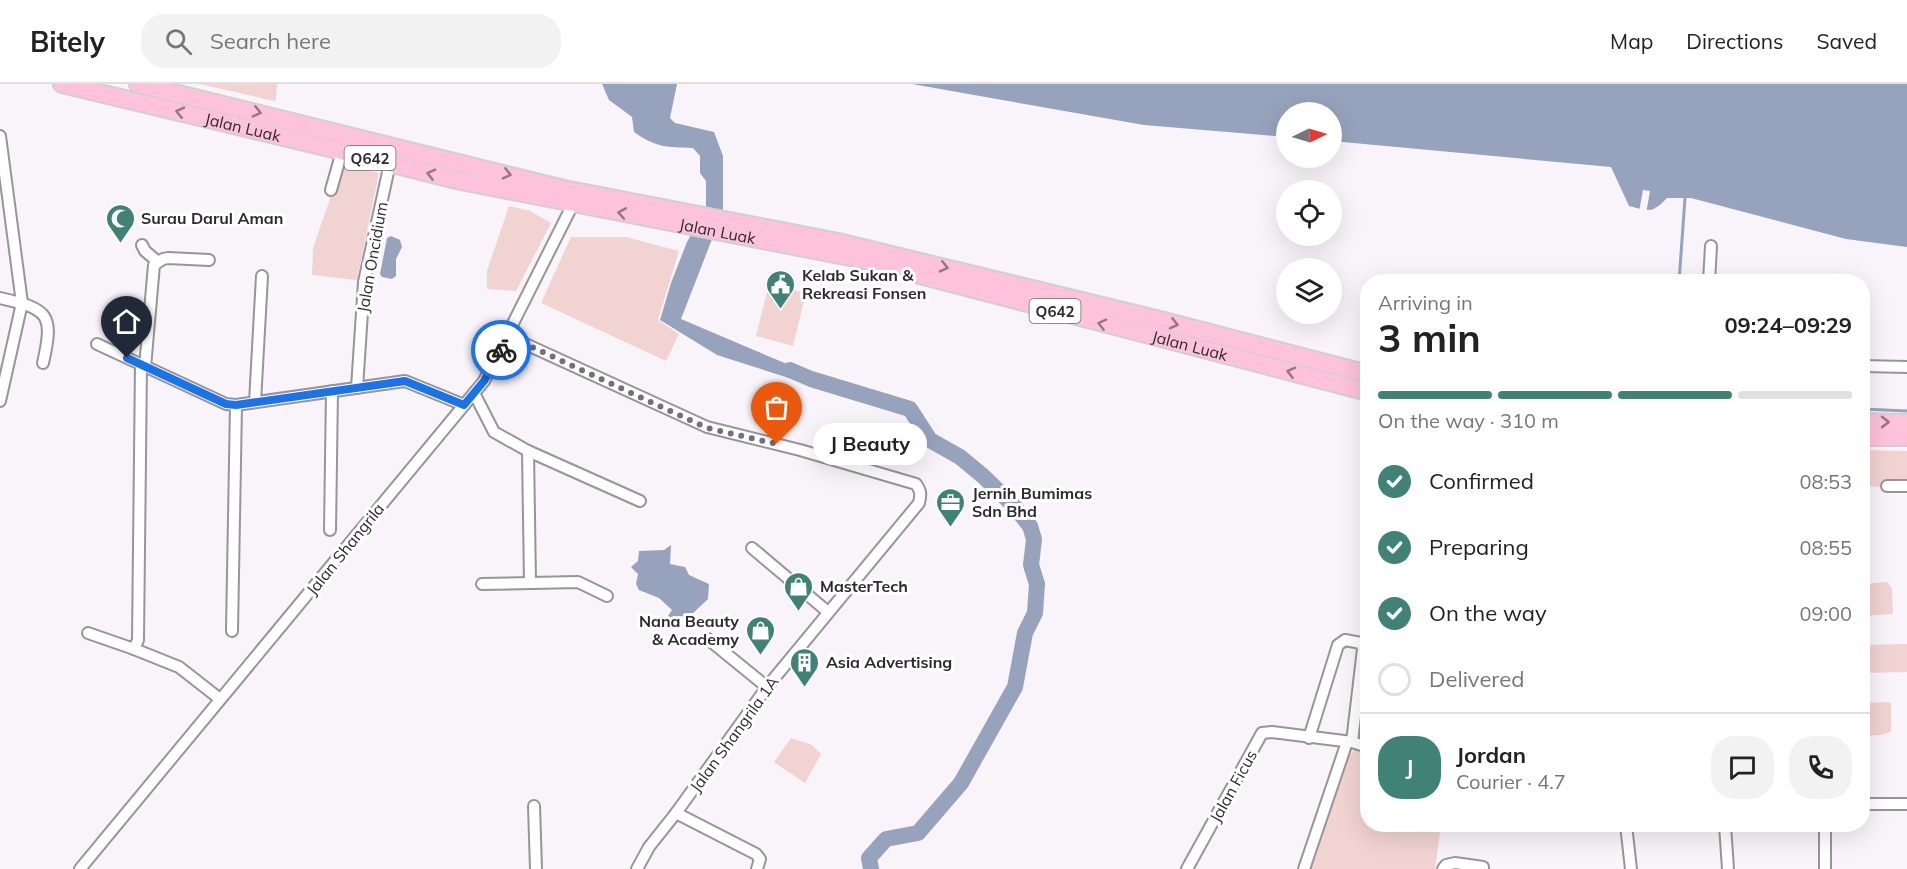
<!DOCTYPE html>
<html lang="en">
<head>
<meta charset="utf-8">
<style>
  body { margin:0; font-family:Mulish,sans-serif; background:#f2f2f2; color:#222; height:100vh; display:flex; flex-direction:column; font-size:22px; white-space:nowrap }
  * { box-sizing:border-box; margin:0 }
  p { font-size:20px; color:#767676 }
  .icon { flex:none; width:33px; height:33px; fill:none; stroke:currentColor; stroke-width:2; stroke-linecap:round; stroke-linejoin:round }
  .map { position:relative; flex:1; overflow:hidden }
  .sheet { position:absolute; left:1360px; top:190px; width:510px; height:558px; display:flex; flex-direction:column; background:#fff; border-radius:24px; box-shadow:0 6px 24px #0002 }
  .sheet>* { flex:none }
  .needle { width:39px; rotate:85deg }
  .tools { position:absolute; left:1276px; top:18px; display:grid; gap:12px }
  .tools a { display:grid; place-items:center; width:66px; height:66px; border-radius:50%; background:#fff; box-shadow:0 6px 24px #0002; font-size:30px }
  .pin { position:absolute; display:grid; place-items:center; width:51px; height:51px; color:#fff; margin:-62px -26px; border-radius:50% 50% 50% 0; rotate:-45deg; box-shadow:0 0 6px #0007 }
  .pin .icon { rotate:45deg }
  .courier { position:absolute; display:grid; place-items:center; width:60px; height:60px; margin:-30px; border:4px solid #1a73e8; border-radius:50%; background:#fff; color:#222; box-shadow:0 2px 8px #0007 }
  .bubble { position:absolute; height:42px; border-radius:21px; background:#fff; box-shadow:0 6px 24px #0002; font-size:20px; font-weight:700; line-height:42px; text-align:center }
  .overview em { font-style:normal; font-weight:700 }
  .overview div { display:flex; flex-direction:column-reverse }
  .overview { display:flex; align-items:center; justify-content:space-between; height:102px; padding:0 18px }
  h1 { font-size:39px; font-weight:700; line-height:45px }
  .bar { display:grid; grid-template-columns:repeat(4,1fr); gap:9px 6px; align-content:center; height:72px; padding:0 18px }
  .bar i { height:8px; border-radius:4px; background:#e0e0e0 }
  .bar .selected { background:#408376 }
  .bar p { grid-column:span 4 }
  .line { display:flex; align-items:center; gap:15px; padding:0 18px; border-top:2px solid #e0e0e0 }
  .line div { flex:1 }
  .round { display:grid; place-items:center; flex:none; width:63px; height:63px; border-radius:24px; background:#f2f2f2 }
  ol { padding:0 18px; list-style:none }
  li { display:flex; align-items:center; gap:18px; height:66px }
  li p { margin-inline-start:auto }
  li .icon { padding:6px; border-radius:50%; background:#408376; color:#fff; stroke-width:4 }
  li:last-child { color:#767676 }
  li i { width:33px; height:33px; border:3px solid #e0e0e0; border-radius:50% }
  header { display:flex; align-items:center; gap:36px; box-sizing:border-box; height:84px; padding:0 30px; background:#fff; border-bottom:2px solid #e0e0e0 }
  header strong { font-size:28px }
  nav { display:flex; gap:33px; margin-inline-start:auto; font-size:21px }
  .search { width:420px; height:54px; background:#f2f2f2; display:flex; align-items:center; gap:15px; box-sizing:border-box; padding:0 21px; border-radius:24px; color:#767676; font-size:22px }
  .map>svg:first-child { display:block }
  .green { fill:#f1d3d1 }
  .water { fill:#97a2bc }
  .pier { fill:#f9f4f9 }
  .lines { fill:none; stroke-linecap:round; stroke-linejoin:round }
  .stream { stroke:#97a2bc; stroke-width:3 }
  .river { stroke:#97a2bc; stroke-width:16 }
  .minor-casing { stroke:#999499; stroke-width:14 }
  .primary-casing { stroke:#d1d0d1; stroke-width:20 }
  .minor { stroke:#fff; stroke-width:10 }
  .primary { stroke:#fec2da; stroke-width:16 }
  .oneway { stroke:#967684 }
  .done { stroke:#747174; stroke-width:6; stroke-dasharray:0 10.8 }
  .route { stroke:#1a73e8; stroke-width:8 }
  .labels { text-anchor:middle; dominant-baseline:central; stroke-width:6; stroke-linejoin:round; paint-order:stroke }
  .shield { fill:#fff; stroke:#6c6b6c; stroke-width:1.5 }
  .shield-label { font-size:15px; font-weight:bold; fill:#2d2b2d }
  .street-label { font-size:16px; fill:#2d2b2d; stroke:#fff }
  .poi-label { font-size:16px; font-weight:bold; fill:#2d2b2d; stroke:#fff; text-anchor:start }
</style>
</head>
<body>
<header>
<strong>Bitely</strong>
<div class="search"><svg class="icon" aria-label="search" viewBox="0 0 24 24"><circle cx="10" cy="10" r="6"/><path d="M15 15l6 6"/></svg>Search here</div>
<nav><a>Map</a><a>Directions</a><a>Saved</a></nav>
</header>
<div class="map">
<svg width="1907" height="785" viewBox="0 0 1907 785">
  <rect width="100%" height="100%" fill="#f9f4f9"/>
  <g class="green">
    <polygon points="200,0 277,0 276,16 274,17"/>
    <polygon points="342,80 379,89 357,196 312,191 313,164"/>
    <polygon points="509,122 530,127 551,139 516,207 487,205 487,187"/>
    <polygon points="571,153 626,153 679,167 658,236 679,250 666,277 541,219"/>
    <polygon points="769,200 806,209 793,262 756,252"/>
    <polygon points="1863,366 1907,367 1907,399 1883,403 1863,402"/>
    <polygon points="1887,498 1892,504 1893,530 1863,532 1863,500"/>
    <polygon points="1907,560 1907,588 1863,589 1863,561"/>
    <polygon points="1887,618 1891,619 1891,648 1881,651 1863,652 1863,619"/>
    <polygon points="791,654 812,661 821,670 805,699 774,678"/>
    <polygon points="1355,665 1368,669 1368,741 1441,741 1435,785 1308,785 1345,677"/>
  </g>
  <g class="water">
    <path d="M 602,0 L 677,0 L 670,34 L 675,39 L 714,48 L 723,72 L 723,127 L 681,235 L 787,280 L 811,295 L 795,296 L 717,271 L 660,236 L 671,199 L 687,158 L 706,124 L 706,97 L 700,89 L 700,72 L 693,64 C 667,63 656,64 634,48 L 632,33 L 609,16 Z"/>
    <path d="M 912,0 L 1907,0 L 1907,163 L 1846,155 L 1691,114 L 1667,114 C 1652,130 1649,127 1629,122 L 1611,83 L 1332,57 L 1332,28 L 1287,28 L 1287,53 L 1144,41 Z"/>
    <polygon points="391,152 400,156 402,163 396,175 396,192 392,195 382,193 380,190 387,154"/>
    <polygon points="671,461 670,480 685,483 689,491 709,500 708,515 691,531 678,533 674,542 666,535 672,526 659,514 639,506 636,500 638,490 631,483 638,477 639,467 664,466"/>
  </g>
  <polygon class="pier" points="1643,106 1650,107 1646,130 1639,128"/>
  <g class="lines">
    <g class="stream">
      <polyline points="1679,198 1685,114"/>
      <polyline points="1863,325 1907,327"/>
    </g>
    <polyline class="river" points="790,286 811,295 910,325 930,356 960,373 983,392 1014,422 1030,442 1034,455 1031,481 1037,500 1035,529 1025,549 1015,603 961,699 918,749 886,755 869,774 871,785"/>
    <defs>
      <g id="minor">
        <polyline points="0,52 22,219 0,317"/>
        <polyline points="331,106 342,67"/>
        <polyline points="142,161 145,167 157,177"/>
        <polyline points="1709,198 1711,162"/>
        <path d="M 0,214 C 49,225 54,230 43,279"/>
        <path d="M 508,252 L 707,343 L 800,366 L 916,400 C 921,407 921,410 919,419 L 767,603 L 676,729 L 649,763 L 637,785"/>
        <polyline points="97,260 226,320 236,321 405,297 464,321"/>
        <polyline points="141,281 138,556 134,565 179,583 220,615"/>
        <polyline points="1863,282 1907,283"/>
        <polyline points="145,283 154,181 163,175 168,174 209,176"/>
        <polyline points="357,304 364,198 390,79"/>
        <polyline points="474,309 494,348 528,367 530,498"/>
        <polyline points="255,318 262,192"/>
        <polyline points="528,367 640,417"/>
        <polyline points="1887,402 1907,402"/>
        <polyline points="330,446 332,307"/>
        <polyline points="752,464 828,528"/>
        <polyline points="482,500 578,498 607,512"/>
        <polyline points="232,547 236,321"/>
        <polyline points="88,549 134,565"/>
        <polyline points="708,555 767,603"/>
        <polyline points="1309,654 1338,561 1345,556 1361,559 1363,565 1352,658"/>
        <polyline points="1863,720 1907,720"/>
        <polyline points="534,722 536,785"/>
        <polyline points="676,729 756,770 760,775 757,785"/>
        <polyline points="1626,741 1631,785"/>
        <polyline points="1725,741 1728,785"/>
        <polyline points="1825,741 1825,785"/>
        <polyline points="80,785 484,297 573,120"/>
        <polyline points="1187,785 1262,649 1272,648 1352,658 1368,663"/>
        <polyline points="1304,785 1347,658"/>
        <polyline points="1443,785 1446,781 1455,779 1483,783"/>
      </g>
      <g id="primary">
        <path id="s1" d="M 62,0 L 342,67 L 456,96 L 855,174 L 1368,308"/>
        <polyline points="138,0 564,105 838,158 1164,237 1368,290"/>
        <polyline points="1863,338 1907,339"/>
        <polyline points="1863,353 1907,353"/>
      </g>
    </defs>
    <use href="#minor" class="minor-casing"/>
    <use href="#primary" class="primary-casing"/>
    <use href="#minor" class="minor"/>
    <use href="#primary" class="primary"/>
  </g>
  <defs><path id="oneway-chevron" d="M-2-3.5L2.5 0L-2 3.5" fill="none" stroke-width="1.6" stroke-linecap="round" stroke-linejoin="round" transform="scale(1.5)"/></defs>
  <g class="oneway">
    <use href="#oneway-chevron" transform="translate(180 28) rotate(-167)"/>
    <use href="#oneway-chevron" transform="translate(257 28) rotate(13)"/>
    <use href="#oneway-chevron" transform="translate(431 90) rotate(-166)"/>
    <use href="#oneway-chevron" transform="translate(507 90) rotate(14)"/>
    <use href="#oneway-chevron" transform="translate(622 129) rotate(-170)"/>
    <use href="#oneway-chevron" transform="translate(944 183) rotate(13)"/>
    <use href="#oneway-chevron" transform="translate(1102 240) rotate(-166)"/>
    <use href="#oneway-chevron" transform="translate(1174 240) rotate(14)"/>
    <use href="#oneway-chevron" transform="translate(1291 288) rotate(-166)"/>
    <use href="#oneway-chevron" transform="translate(1885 338)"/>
  </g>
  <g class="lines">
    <polyline class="done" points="501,266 508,252 707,344 777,360"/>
    <polyline class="route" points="127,274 226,320 236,321 405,297 464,321 484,297 501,266"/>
  </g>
  <defs>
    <symbol id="mosque-pin" viewBox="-11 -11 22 30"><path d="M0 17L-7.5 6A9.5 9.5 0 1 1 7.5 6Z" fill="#408376" stroke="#fff"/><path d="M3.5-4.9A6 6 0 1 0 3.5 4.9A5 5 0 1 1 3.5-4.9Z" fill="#fff"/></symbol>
    <symbol id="civic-pin" viewBox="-11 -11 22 30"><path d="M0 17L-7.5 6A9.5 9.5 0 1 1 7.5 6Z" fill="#408376" stroke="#fff"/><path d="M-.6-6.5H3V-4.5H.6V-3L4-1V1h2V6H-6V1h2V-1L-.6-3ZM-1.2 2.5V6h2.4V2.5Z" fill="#fff"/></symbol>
    <symbol id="office-pin" viewBox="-11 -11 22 30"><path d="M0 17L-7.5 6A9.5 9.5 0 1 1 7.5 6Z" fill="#408376" stroke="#fff"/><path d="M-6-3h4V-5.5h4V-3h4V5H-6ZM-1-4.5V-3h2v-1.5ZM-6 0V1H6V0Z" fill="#fff"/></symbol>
    <symbol id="shop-pin" viewBox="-11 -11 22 30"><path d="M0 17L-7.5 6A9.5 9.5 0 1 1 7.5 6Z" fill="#408376" stroke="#fff"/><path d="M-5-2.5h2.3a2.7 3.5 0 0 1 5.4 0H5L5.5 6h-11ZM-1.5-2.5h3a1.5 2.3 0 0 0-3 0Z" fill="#fff"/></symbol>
    <symbol id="building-pin" viewBox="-11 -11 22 30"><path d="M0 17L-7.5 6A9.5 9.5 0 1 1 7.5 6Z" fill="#408376" stroke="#fff"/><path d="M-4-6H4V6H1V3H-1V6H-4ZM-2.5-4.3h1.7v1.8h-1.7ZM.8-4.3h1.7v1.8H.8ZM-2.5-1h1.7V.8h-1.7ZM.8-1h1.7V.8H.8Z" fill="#fff"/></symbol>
  </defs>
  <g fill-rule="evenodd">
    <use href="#mosque-pin" x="104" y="118" width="33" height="45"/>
    <use href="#civic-pin" x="764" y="184" width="33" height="45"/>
    <use href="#office-pin" x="934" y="402" width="33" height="45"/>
    <use href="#shop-pin" x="782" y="486" width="33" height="45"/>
    <use href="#shop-pin" x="744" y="530" width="33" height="45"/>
    <use href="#building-pin" x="788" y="562" width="33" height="45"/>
  </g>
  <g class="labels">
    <g class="shield">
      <rect x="344.5" y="62" width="51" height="24" rx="4.5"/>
      <rect x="1029.5" y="215" width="51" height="24" rx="4.5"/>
    </g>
    <g class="shield-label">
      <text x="370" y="74">Q642</text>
      <text x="1055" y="227">Q642</text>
    </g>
    <g class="street-label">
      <text stroke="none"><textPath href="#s1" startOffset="186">Jalan Luak</textPath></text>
      <text stroke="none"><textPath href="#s1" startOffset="672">Jalan Luak</textPath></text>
      <text transform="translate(372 173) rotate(-80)">Jalan Oncidium</text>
      <text stroke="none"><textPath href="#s1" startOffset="1158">Jalan Luak</textPath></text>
      <text transform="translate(345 465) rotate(-51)">Jalan Shangrila</text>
      <text transform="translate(734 650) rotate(-54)">Jalan Shangrila 1A</text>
      <text transform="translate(1233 702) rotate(-61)">Jalan Ficus</text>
    </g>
    <g class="poi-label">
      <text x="141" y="134">Surau Darul Aman</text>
      <text x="802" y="191">Kelab Sukan &amp;<tspan x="802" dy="18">Rekreasi Fonsen</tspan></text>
      <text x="972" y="409">Jernih Bumimas<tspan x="972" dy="18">Sdn Bhd</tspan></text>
      <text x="820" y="502">MasterTech</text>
      <text x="739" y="537" text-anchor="end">Nana Beauty<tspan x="739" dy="18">&amp; Academy</tspan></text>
      <text x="826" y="578">Asia Advertising</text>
    </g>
  </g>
</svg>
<div class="tools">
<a><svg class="needle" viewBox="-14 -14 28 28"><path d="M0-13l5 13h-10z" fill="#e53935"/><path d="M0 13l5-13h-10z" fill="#767676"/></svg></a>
<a><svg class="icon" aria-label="locate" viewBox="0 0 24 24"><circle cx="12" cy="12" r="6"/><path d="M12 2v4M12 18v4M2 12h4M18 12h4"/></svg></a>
<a><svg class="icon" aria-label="layers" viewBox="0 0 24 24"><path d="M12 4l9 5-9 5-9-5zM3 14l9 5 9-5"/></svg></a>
</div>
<div class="pin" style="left:777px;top:360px;background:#ea580c"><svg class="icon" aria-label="bag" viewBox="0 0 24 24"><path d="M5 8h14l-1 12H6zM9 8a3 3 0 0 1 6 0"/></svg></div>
<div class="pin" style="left:127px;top:274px;background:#1f2937"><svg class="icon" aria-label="home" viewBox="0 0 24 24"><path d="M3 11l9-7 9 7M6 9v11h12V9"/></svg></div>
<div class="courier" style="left:501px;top:266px"><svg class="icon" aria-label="bike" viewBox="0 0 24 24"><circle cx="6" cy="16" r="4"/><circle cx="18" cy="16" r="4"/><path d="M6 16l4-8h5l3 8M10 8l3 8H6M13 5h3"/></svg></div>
<div class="bubble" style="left:813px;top:339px;width:114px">J Beauty</div>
<section class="sheet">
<div class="overview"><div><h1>3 min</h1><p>Arriving in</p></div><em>09:24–09:29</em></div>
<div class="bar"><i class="selected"></i><i class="selected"></i><i class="selected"></i><i></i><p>On the way · 310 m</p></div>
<ol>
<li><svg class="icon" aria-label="check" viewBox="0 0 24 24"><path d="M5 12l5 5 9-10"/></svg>Confirmed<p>08:53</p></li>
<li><svg class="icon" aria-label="check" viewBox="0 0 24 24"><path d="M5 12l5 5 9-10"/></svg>Preparing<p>08:55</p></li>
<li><svg class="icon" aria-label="check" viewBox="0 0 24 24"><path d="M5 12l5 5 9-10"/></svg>On the way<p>09:00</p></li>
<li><i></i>Delivered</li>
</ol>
<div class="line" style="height:108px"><b class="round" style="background:#408376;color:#fff">J</b><div><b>Jordan</b><p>Courier · 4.7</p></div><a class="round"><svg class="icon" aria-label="chat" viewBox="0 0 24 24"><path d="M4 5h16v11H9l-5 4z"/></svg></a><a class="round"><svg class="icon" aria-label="phone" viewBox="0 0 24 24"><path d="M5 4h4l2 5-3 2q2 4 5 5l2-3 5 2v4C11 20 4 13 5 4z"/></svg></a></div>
</section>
</div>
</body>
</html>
